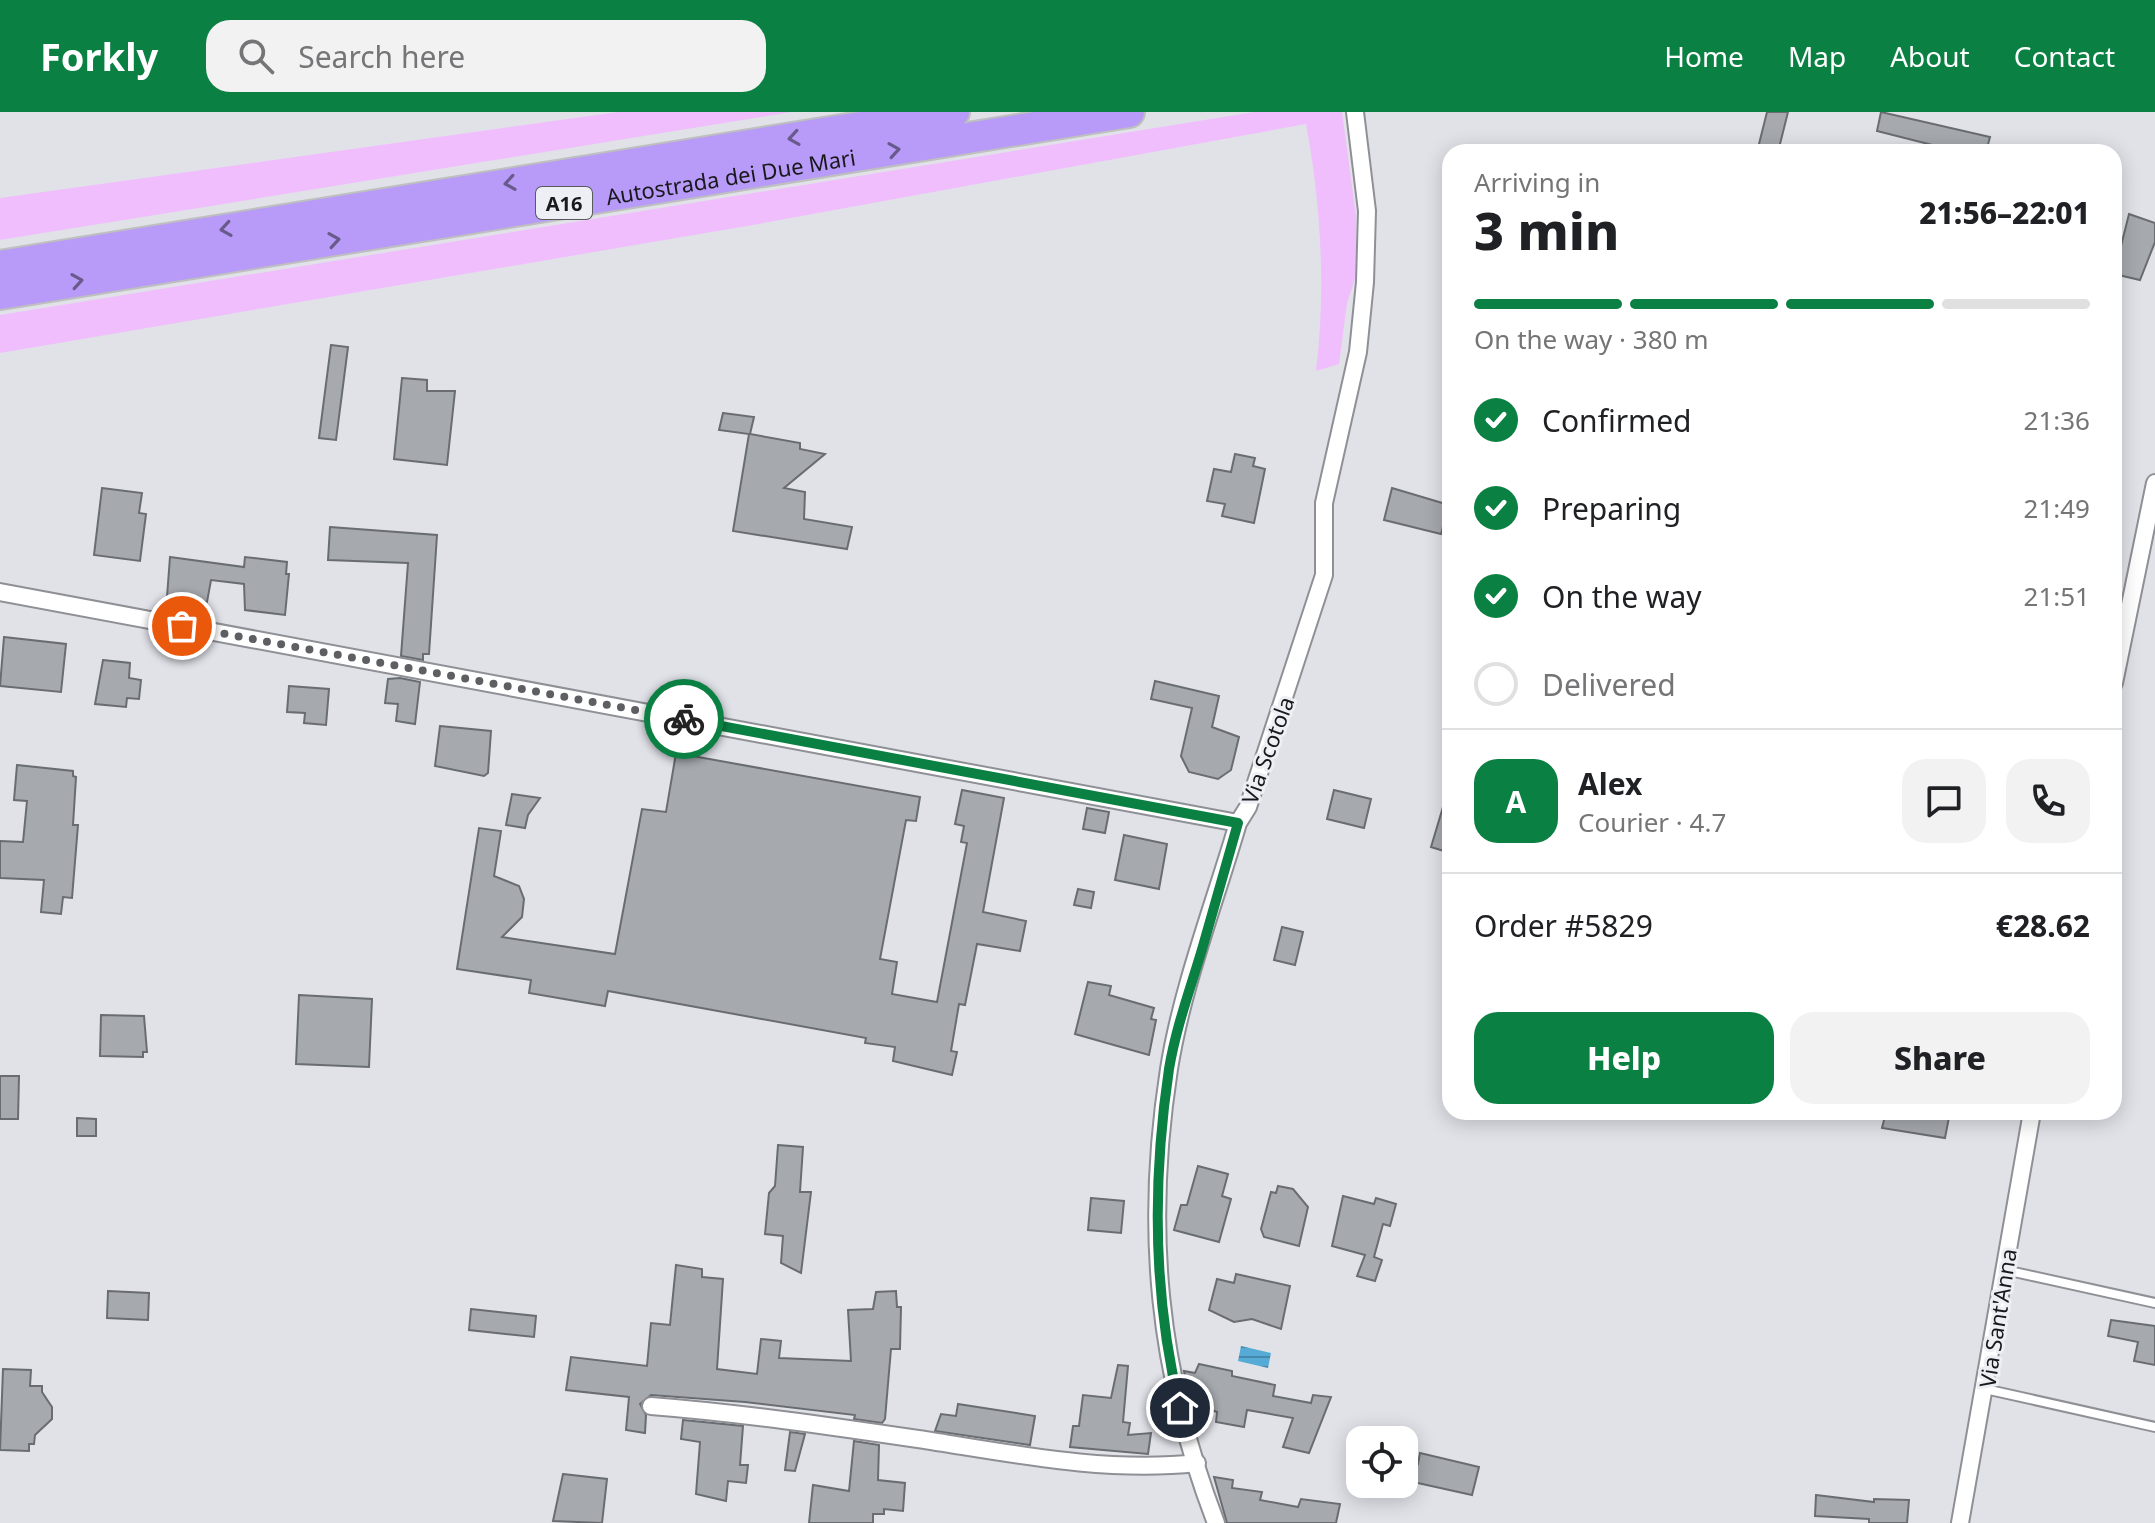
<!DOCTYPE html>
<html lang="en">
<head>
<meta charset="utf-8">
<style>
  body { margin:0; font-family:"Noto Sans",sans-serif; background:#f2f2f2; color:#202124; height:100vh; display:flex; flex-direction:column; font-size:30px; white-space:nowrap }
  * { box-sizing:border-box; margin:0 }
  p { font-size:26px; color:#757577 }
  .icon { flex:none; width:44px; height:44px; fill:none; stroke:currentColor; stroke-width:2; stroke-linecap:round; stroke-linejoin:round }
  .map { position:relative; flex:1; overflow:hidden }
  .drawer { position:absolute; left:1442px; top:32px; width:680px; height:976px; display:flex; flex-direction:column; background:#fff; border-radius:24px; box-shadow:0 4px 20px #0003 }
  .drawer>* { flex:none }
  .fabs { position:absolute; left:1346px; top:1314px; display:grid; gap:16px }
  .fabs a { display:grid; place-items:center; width:72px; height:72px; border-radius:16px; background:#fff; box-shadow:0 4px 20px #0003; font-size:40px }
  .pin { position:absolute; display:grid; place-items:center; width:68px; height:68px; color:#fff; margin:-34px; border:4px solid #fff; border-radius:50%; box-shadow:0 2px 8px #0007 }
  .courier { position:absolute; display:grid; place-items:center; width:80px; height:80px; margin:-40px; border:6px solid #0b8043; border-radius:50%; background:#fff; color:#222; box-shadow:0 2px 10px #0007 }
  .head em { font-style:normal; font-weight:800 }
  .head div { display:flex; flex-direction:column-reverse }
  .head { display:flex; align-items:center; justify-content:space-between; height:136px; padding:0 32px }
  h1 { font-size:52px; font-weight:800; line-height:60px }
  .bar { display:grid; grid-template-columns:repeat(4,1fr); gap:12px 8px; align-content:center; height:96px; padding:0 32px }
  .bar i { height:10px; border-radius:6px; background:#e0e0e0 }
  .bar .on { background:#0b8043 }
  .bar p { grid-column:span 4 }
  .line { display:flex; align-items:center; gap:20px; padding:0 32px; border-top:2px solid #e0e0e0 }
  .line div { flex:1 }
  .round { display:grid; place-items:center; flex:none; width:84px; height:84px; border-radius:24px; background:#f2f2f2 }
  ol { padding:0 32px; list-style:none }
  li { display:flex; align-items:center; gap:24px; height:88px }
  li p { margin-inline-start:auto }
  li .icon { padding:8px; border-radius:50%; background:#0b8043; color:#fff; stroke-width:4 }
  li:last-child { color:#757577 }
  li i { width:44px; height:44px; border:4px solid #e0e0e0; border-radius:50% }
  .cta { display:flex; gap:16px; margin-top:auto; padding:16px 32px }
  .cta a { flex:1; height:92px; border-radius:24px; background:#0b8043; color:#fff; font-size:32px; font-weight:800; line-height:92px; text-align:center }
  .cta a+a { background:#f2f2f2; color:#202124 }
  header { display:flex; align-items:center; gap:48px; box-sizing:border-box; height:112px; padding:0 40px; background:#0b8043; color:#fff }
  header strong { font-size:38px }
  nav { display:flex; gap:44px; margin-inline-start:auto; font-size:28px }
  .search { width:560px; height:72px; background:#f2f2f2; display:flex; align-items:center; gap:20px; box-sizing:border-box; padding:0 28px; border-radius:24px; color:#757577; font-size:30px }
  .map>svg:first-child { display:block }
  .green { fill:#f1befd }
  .water { fill:url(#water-rules) }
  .building { fill:#a6aaaf; stroke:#696d71; stroke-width:2 }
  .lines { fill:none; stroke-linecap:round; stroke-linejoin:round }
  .lane-casing { stroke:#8f9096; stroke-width:12 }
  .street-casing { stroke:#8f9096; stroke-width:20 }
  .highway-casing { stroke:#bebfbf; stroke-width:34 }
  .lane { stroke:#fff; stroke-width:8 }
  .street { stroke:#fff; stroke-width:16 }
  .highway { stroke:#b89af8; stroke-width:30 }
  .oneway { stroke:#685a8a }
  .done { stroke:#5e5f63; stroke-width:8; stroke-dasharray:0 14.4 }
  .route { stroke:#0b8043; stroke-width:10 }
  .labels { text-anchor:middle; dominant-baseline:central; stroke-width:6; stroke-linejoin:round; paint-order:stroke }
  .shield { fill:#edeff5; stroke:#58595c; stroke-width:2 }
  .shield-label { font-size:20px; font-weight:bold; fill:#18191b }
  .street-label { font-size:22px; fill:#18191b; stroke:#edeff5 }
</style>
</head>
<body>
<header>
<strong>Forkly</strong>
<div class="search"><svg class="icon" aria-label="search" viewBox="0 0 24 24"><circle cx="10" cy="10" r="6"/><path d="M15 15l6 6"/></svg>Search here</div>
<nav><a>Home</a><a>Map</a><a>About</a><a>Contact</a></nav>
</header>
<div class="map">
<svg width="2155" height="1411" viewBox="0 0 2155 1411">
  <defs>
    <pattern id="water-rules" width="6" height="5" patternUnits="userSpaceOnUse" patternTransform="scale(2)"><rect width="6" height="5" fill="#55abd5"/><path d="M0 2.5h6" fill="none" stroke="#458aac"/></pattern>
  </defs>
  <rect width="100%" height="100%" fill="#e0e2e8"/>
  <g class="green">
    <polygon points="618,0 792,0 0,128 0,86"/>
    <path d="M 1254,0 L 1342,0 L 1356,104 L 1356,164 L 1347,191 L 1339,252 L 1316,259 C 1326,179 1321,91 1306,12 L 747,114 L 0,241 L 0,203 Z"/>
  </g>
  <polygon class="water" points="1241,1234 1271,1241 1268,1256 1238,1249"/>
  <g class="building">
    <polygon points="1767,0 1788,0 1778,40 1757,40"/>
    <polygon points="1881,0 1990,25 1986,40 1960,40 1877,19"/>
    <polygon points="2129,102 2155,111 2155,130 2140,168 2114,162"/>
    <polygon points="331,233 348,235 336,328 319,326"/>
    <polygon points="402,266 427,268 427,279 455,279 447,353 394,347"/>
    <polygon points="723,301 754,305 750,322 800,331 800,337 825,342 784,376 805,380 804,407 852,415 847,437 733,419 749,322 719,318"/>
    <polygon points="1235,342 1255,346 1253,354 1265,357 1254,411 1222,404 1225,392 1207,389 1214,357 1231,360"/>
    <polygon points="102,376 142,381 139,401 146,402 140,449 94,443"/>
    <polygon points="1392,376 1449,393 1441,422 1384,408"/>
    <polygon points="330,415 437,423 429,542 423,542 423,548 401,544 408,451 328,448"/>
    <polygon points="170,445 244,455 245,445 287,450 286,462 289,462 285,503 245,498 244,472 211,468 207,490 167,485"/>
    <polygon points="4,525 66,532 61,580 0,574"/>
    <polygon points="103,548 130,551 129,566 141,568 139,587 127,586 126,595 95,592"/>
    <polygon points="400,566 420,570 415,612 396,609 398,592 385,591 388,567"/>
    <polygon points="1155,569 1219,584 1212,615 1239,625 1231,658 1218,667 1189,660 1181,644 1192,596 1151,587"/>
    <polygon points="289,574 329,577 326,613 304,611 305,601 287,600"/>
    <polygon points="440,614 491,619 488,661 484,664 435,654"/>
    <polygon points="676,641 920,685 916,709 906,708 880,847 897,850 892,882 937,890 967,731 961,730 964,714 955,712 962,678 1004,686 983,800 1026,809 1020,839 977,832 965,893 959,892 951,939 957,940 952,963 893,949 895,935 865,931 866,926 608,879 605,894 529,881 531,868 457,857 479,716 501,719 494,764 519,774 524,787 522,805 502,825 615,842 642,697 666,700"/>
    <polygon points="17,653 73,659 73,664 76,665 73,713 78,713 72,786 63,785 61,802 41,800 44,768 0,766 0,729 23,730 27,689 14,688"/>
    <polygon points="1334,678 1371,687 1364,716 1327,707"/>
    <polygon points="512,682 540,686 528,703 525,716 506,713"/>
    <polygon points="1446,685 1450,686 1450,741 1431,735"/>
    <polygon points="1087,696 1109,700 1105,721 1083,717"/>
    <polygon points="1124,723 1167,732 1159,777 1115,768"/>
    <polygon points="1078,777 1094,780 1091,796 1074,793"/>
    <polygon points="1282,815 1303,820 1295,853 1274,848"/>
    <polygon points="1088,870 1111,874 1109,883 1154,896 1151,907 1156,908 1149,943 1075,922"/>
    <polygon points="299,883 372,887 369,955 296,952"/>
    <polygon points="101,903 144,904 147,940 143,940 143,945 100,944"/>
    <polygon points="0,964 19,964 18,1007 0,1007"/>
    <polygon points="1886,1000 1950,1000 1945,1026 1882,1016"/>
    <polygon points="77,1006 96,1007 96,1024 77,1024"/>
    <polygon points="778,1033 803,1035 800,1080 811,1080 801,1161 781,1151 783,1124 765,1122 769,1081 775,1074"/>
    <polygon points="1198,1054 1228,1062 1222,1084 1231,1087 1219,1130 1174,1118 1181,1093 1187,1093"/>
    <polygon points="1278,1074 1293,1077 1308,1095 1299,1134 1264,1125 1261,1117 1271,1080 1276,1081"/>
    <polygon points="1343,1084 1374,1092 1376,1086 1396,1092 1390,1114 1383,1112 1374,1145 1382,1148 1375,1169 1357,1164 1365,1143 1332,1134"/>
    <polygon points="1091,1086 1124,1089 1121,1121 1088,1118"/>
    <polygon points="676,1153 702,1157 702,1165 723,1167 717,1257 757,1262 761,1227 781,1229 779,1246 851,1249 848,1198 873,1197 876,1180 896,1179 897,1195 901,1195 900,1237 891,1237 885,1307 882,1311 854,1307 855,1303 745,1290 651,1283 640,1292 646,1303 645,1321 626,1318 629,1285 566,1278 571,1245 647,1254 651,1211 670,1213"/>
    <polygon points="1236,1162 1290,1174 1281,1217 1252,1207 1234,1210 1209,1198 1217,1167 1234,1171"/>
    <polygon points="108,1179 149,1181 148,1208 107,1206"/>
    <polygon points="471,1197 536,1204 534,1225 469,1218"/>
    <polygon points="2111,1208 2155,1214 2155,1253 2134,1249 2138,1230 2108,1224"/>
    <polygon points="1199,1252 1232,1259 1232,1264 1275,1273 1273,1284 1311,1291 1313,1283 1331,1285 1309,1341 1283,1335 1293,1306 1247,1298 1244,1315 1216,1310 1217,1300 1190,1290 1184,1259 1195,1261"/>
    <polygon points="1118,1253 1128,1254 1123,1310 1130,1311 1128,1323 1151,1321 1148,1342 1070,1335 1073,1314 1079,1314 1083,1283 1111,1286"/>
    <polygon points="3,1257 31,1258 30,1274 42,1274 42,1280 52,1295 52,1307 35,1323 34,1332 29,1332 29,1339 0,1338"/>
    <polygon points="958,1292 1035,1304 1030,1333 935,1319 941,1302 956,1304"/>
    <polygon points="683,1308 743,1314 740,1353 748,1353 746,1371 728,1369 726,1389 696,1382 700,1330 681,1327"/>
    <polygon points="790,1320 805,1322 795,1359 785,1358"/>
    <polygon points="854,1329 879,1333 878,1368 905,1371 903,1399 884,1397 884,1402 873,1402 873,1411 809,1411 813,1373 849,1379"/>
    <polygon points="1420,1341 1479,1355 1472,1383 1404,1368 1404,1349 1418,1352"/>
    <polygon points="563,1362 607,1367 602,1411 553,1409"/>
    <polygon points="1214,1365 1233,1368 1232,1376 1262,1380 1260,1388 1298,1395 1301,1387 1340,1392 1336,1411 1227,1411"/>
    <polygon points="1816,1383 1874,1390 1874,1387 1909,1388 1907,1411 1869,1411 1869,1407 1815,1404"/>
  </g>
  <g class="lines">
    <defs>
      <g id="lane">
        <polyline points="2005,1158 2155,1191"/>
        <polyline points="1985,1277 2155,1315"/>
      </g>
      <g id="street">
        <polyline points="0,480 1238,711"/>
        <polyline points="2114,571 2155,371"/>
        <path d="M 651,1294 C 740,1301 829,1314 918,1327 C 1010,1341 1103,1361 1197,1351"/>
        <path d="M 1216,1411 C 1158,1260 1144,1117 1169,957 C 1182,875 1215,790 1238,711 L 1248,695 L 1324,463 L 1324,391 L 1358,240 L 1365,170 L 1367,99 L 1355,0"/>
        <polyline points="1960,1411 2032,1000"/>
      </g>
      <g id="highway">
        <polyline points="0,154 954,0"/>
        <path id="s1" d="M 0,182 L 1129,0"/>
      </g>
    </defs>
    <use href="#lane" class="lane-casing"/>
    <use href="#street" class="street-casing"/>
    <use href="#highway" class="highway-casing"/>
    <use href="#lane" class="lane"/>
    <use href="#street" class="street"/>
    <use href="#highway" class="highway"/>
  </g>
  <defs><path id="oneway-chevron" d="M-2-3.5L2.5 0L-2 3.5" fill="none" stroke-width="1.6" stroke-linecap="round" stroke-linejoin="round" transform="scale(2)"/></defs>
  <g class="oneway">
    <use href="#oneway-chevron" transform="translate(794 26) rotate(171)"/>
    <use href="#oneway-chevron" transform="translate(894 38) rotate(-9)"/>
    <use href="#oneway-chevron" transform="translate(510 71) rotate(171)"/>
    <use href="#oneway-chevron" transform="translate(226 117) rotate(171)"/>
    <use href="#oneway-chevron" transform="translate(334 128) rotate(-9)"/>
    <use href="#oneway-chevron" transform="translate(77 169) rotate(-9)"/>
  </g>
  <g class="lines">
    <polyline class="done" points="182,514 684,607"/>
    <path class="route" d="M 684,607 L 1238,711 C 1226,752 1215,793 1203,834 C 1191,875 1176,915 1169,957 C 1152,1071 1153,1185 1180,1296"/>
  </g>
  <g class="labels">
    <rect class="shield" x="536" y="75" width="56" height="32" rx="6"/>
    <g class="shield-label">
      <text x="564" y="91">A16</text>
    </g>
    <g class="street-label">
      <text stroke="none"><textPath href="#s1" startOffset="740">Autostrada dei Due Mari</textPath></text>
      <text transform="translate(1267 638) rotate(-70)">Via Scotola</text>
      <text transform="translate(1997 1206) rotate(-81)">Via Sant'Anna</text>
    </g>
  </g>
</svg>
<div class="fabs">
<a><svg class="icon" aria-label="locate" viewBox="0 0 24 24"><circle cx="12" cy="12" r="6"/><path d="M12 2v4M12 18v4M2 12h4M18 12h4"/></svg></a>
</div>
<div class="pin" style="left:182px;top:514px;background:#ea580c"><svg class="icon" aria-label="bag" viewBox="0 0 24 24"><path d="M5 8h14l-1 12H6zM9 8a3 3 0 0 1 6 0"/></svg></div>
<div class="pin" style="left:1180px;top:1296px;background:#1f2937"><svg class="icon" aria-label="home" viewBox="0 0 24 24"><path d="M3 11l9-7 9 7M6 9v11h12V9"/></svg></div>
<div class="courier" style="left:684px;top:607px"><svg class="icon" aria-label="bike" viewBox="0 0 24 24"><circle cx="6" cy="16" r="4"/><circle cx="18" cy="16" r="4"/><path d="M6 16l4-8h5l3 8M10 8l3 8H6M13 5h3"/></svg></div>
<section class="drawer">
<div class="head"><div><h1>3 min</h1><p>Arriving in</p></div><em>21:56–22:01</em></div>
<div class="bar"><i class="on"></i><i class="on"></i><i class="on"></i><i></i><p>On the way · 380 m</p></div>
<ol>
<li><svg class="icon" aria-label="check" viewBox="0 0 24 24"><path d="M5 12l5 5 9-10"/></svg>Confirmed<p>21:36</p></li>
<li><svg class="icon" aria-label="check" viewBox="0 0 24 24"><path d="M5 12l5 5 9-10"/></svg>Preparing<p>21:49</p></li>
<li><svg class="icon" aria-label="check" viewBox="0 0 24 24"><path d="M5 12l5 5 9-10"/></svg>On the way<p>21:51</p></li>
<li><i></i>Delivered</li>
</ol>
<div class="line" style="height:144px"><b class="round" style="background:#0b8043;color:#fff">A</b><div><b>Alex</b><p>Courier · 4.7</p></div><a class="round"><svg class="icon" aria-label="chat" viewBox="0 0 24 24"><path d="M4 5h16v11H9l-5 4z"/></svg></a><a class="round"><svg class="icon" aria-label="phone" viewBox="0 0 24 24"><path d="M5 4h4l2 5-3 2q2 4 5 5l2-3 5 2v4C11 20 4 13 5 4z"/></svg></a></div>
<div class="line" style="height:104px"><div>Order #5829</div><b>€28.62</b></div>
<div class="cta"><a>Help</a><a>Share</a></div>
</section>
</div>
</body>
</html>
